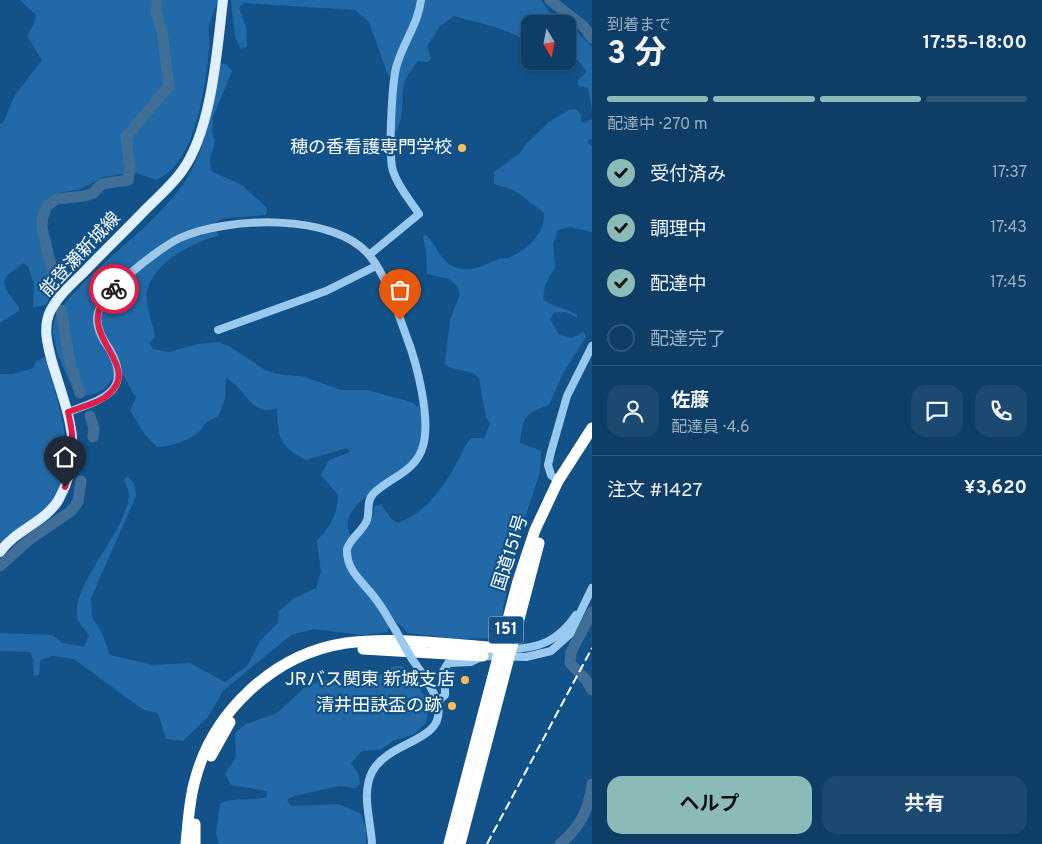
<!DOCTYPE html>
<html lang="ja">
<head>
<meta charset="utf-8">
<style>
  body { margin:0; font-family:Overpass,"Noto Sans JP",sans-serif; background:#1c496f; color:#f1f3f6; height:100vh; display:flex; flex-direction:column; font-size:19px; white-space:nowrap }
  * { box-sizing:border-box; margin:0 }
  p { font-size:16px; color:#9baebf }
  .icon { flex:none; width:28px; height:28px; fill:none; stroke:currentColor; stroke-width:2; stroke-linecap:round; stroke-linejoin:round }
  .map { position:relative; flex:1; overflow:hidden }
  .panel { display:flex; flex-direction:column; background:#0e3e66; width:450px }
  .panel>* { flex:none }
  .needle { width:32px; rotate:170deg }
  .controls { position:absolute; left:521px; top:15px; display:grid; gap:10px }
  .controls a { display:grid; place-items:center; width:55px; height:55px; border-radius:10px; background:#0e3e66; box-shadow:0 2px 8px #0003,0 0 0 1px #2e577a; font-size:25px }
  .pin { position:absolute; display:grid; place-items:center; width:42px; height:42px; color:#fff; margin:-51px -21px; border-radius:50% 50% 50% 0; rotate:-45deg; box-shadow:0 0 5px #0007 }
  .pin .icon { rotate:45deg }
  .courier { position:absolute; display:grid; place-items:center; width:50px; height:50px; margin:-25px; border:4px solid #e11d48; border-radius:50%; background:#fff; color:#222; box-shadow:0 1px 6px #0007 }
  .summary em { font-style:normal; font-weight:700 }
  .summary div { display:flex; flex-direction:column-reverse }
  .summary { display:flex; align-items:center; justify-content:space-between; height:85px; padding:0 15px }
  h1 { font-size:32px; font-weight:700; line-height:38px }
  .bar { display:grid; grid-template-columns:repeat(4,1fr); gap:8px 5px; align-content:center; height:60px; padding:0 15px }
  .bar i { height:6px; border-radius:4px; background:#2e577a }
  .bar .active { background:#8bbbb9 }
  .bar p { grid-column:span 4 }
  .line { display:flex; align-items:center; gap:12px; padding:0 15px; border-top:1px solid #2e577a }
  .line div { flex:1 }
  .round { display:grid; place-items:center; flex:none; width:52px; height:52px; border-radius:15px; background:#1c496f }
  ol { padding:0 15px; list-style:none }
  li { display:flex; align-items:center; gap:15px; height:55px }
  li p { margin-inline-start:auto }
  li .icon { padding:5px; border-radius:50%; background:#8bbbb9; color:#111; stroke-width:4 }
  li:last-child { color:#9baebf }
  li i { width:28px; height:28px; border:2px solid #2e577a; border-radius:50% }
  .button { display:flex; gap:10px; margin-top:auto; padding:10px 15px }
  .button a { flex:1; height:58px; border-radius:15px; background:#8bbbb9; color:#111; font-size:20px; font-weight:700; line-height:58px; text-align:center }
  .button a+a { background:#1c496f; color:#f1f3f6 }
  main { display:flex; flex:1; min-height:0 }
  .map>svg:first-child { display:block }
  .green { fill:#226aa7 }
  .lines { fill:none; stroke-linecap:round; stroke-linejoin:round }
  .river { stroke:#406e97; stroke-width:11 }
  .minor { stroke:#99c9f0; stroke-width:8 }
  .major { stroke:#e1f0ff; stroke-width:10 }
  .highway { stroke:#fff; stroke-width:11 }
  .rail { stroke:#fff; stroke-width:2; stroke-dasharray:9 4; stroke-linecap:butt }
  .minor-bridge { stroke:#99c9f0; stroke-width:8 }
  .done { stroke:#acc2d5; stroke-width:5; stroke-dasharray:0 9 }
  .route { stroke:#e11d48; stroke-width:6 }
  .poi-dot { fill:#ffbe57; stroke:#135288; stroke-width:2 }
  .labels { text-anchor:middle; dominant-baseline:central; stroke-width:4.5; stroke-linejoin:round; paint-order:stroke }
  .shield { fill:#135288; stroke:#b8cbdb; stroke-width:1 }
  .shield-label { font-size:16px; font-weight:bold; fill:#fff }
  .poi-label { font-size:18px; fill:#fff; stroke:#135288; text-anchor:end }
  .street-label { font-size:18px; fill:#fff; stroke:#135288 }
</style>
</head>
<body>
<main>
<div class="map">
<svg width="592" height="844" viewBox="0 0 592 844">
  <rect width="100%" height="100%" fill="#135288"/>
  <g class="green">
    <path d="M 20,0 L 218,0 C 216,8 210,20 209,26 C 208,33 210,41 209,49 C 205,87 196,164 156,180 L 134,172 L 103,177 L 81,189 L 57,193 C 44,220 40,261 61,285 L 45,305 L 33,308 L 34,285 L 28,266 L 24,263 L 7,275 L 4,282 L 8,293 L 19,307 L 19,311 L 0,323 L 0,125 L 4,121 L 15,95 L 42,60 L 27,36 L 34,24 L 36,15 Z"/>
    <path d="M 231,0 L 541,0 L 550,13 L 559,14 L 592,47 L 592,109 L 588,88 L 578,86 L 578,80 L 587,72 L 578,60 L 568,59 L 568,24 L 530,24 L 530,44 C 507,27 481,24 454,16 L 440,26 L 427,46 L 431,58 L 428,62 L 418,61 C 411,70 404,78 403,89 C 401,106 405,121 393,135 L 397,79 L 388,75 L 369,22 L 355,10 L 243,3 L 239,8 L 246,27 L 247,47 L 241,49 L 235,37 Z"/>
    <path d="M 220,64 L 226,64 L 232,71 L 213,117 L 212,132 L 215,142 L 210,158 L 211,171 L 242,185 L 267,208 L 266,215 L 224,218 L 216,222 L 218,236 C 192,242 153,263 147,291 C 145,304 153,324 155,337 L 149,343 L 153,349 L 169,352 L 198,344 L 218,342 L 229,346 L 265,370 L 277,374 L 305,377 L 341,390 L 367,390 L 411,402 L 419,407 C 424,424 425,440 416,455 C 403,480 325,505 354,540 C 367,530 373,522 375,506 L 381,504 L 391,519 L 398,523 C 433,510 451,475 467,443 L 472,438 L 485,438 L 490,423 L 486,418 L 479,378 L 473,373 L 449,367 L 445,363 L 450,320 L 460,294 L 457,286 L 449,279 L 427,274 L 426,251 L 423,237 L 425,234 C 435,242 440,260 452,266 C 468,273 482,267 496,260 C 500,258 504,259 508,258 C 526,251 546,233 544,213 L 514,190 L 494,184 L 494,172 L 520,153 L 526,144 L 549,122 L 569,110 L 576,109 L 581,115 L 581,122 L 586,123 L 592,119 L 592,139 L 588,140 L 588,143 L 592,146 L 592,232 L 570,227 L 558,230 L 553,244 L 555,267 L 545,285 L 543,299 C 553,307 566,308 577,315 L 577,318 L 566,312 L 554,313 L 550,319 L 559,335 L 572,338 L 584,332 L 586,337 L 563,373 L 549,405 C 525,413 523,417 520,442 C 526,447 533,446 541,451 L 540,472 L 518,539 L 498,632 L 490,638 L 458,639 L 408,633 L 398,623 L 389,626 L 388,632 L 363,635 L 314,629 L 291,635 L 223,691 L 208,717 L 183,741 L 166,739 L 158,713 L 142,709 L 74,659 L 52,656 L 40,660 L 39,675 L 34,676 L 33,659 L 30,652 L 0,651 L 0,633 L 53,635 L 62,643 L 84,647 L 89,635 C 85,630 80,625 78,619 C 67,589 128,530 129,495 C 129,490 126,485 124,480 L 127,476 L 134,483 L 136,496 L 91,598 L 92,617 L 102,633 L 110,655 L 153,665 L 190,663 L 225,682 L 248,665 L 260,641 L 278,623 L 279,611 L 293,599 L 316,588 L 321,571 L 317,541 C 331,525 337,516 338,495 L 321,475 L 329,460 L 350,452 L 347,448 L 306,460 C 279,446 278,437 277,408 C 251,418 245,387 226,378 L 225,398 L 218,417 C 201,422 207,426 196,434 C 186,441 169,447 157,447 L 145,435 L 130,410 L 136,398 L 123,375 L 114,376 C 106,390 93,399 76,394 C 67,376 49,342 54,322 C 57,311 68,299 76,291 C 108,255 150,228 179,190 C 206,155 213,106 220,64 Z"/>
    <path d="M 45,357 C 56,399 84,466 51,504 C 37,520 16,530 0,544 L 0,374 L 13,374 L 34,368 L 35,362 Z"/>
    <path d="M 394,666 L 402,666 L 416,680 L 429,705 L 426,723 L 414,734 L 393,741 L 382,749 L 362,751 L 351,763 L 358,773 L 360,783 L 356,788 L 339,786 L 294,796 L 287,800 L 291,806 L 338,804 L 360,813 L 366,829 L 366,844 L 219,844 L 216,834 L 220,804 C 233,796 252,802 267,797 L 266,791 L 231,785 L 225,774 L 236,757 L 235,733 L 246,724 L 277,713 L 304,688 L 321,681 L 350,680 L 380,675 Z"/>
  </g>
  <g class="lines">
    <g class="river">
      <polyline points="550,0 583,26 592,38"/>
      <polyline points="53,291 52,269 42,228 42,219 46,207 56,199 85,196 93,193 102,184 128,180 130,168 126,137 169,86 162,31 156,12 157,0"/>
      <polyline points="61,310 70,362 80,393"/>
      <polyline points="90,416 94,429 93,437"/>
      <polyline points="0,566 29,540 71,511 78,502 81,481"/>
      <polyline points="592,612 571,652 570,663 586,680 592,690"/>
      <path d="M 560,844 C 580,827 589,810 592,784"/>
    </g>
    <g class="minor">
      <path d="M 369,255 L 419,214 C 410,200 398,187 393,171 C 388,156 392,85 396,68 C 402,44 418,25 421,0"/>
      <polyline points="218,330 326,291 376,266"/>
      <path d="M 68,412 C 100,400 134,392 110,350 C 103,340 97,330 97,318 C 97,295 159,248 180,238 C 226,217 335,212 370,256 C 388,279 397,311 407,338 C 417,364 431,419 423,446 C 416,472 390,477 373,494 C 366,502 370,511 367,520 C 363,531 351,537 347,549 C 346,571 363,582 375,598 C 383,608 389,620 396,631"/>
      <polyline points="558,481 551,475 548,465 551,452 567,396 592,346"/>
      <path d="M 508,649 C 538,649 559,641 576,615"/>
      <polyline points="437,702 445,695 445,687 441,675 448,663 471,662 483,656 526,657 551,651 570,634 592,588"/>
      <path d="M 372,844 C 371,821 361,794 372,772 C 389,740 445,742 438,706 C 435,690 421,672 412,659"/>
    </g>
    <path class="major" d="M 0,552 C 15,530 46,522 59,499 C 86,450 67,412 52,362 C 48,346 43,330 49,314 C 56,297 72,284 85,271 C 105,250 126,230 146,209 C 158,197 172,185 182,171 C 212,130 217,50 223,0"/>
    <g class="highway">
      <polyline points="363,649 483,656"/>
      <polyline points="211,756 230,722"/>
      <path d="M 186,844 C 188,824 189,803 194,784 C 211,713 273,654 346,643 C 396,636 451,645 501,648"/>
      <polyline points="195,844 195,824"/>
      <polyline points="449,844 518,581 535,530 558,481 592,428"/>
      <polyline points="460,844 539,543"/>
    </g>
    <polyline class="rail" points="487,844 592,648"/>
    <polyline class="minor-bridge" points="396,631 412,659"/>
  </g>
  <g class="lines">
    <path class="done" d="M 114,289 C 134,271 155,249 181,238 C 222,220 322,213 358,244 C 381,263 389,294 400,320"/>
    <path class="route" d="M 65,487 C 74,460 75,440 68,412 C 79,408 94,404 104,398 C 152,364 63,334 114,289"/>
  </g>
  <g class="poi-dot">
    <circle cx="462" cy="148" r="5"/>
    <circle cx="465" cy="680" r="5"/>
    <circle cx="452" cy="706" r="5"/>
  </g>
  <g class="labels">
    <rect class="shield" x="488.5" y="616.5" width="35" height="27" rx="4"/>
    <g class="shield-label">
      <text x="506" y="630">151</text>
    </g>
    <g class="poi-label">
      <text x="452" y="148">穂の香看護専門学校</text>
      <text x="455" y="680">JRバス関東 新城支店</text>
      <text x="442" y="706">清井田訣盃の跡</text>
    </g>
    <g class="street-label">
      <text transform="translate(81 255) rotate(-47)">能登瀬新城線</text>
      <text transform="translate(511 553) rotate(-72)">国道151号</text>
    </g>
  </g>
</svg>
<div class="controls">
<a><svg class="needle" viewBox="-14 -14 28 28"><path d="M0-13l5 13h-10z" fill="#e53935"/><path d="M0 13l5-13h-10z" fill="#9baebf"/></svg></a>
</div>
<div class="pin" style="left:400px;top:320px;background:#ea580c"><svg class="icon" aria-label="bag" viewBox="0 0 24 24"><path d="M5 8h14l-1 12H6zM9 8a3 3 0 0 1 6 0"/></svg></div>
<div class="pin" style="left:65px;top:487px;background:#1f2937"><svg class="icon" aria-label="home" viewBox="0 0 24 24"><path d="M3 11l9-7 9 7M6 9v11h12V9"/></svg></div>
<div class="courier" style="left:114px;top:289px"><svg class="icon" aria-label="bike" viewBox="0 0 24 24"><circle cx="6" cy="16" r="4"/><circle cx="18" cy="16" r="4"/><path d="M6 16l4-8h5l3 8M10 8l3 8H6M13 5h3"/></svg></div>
</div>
<section class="panel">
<div class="summary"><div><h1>3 分</h1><p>到着まで</p></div><em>17:55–18:00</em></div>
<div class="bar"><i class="active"></i><i class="active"></i><i class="active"></i><i></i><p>配達中 · 270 m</p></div>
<ol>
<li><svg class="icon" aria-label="check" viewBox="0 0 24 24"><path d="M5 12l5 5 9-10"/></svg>受付済み<p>17:37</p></li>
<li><svg class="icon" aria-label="check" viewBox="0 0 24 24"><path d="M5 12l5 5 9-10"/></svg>調理中<p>17:43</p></li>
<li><svg class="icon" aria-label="check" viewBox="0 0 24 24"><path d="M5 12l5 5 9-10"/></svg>配達中<p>17:45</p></li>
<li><i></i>配達完了</li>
</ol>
<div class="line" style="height:90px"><a class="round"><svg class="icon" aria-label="person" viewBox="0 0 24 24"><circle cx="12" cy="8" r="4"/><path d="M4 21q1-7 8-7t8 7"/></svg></a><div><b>佐藤</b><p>配達員 · 4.6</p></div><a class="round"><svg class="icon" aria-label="chat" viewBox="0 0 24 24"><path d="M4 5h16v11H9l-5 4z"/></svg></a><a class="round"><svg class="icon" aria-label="phone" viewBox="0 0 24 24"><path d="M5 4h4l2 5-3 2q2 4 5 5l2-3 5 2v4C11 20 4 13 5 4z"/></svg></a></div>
<div class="line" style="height:65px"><div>注文 #1427</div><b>¥3,620</b></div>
<div class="button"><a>ヘルプ</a><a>共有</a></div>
</section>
</main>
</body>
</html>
